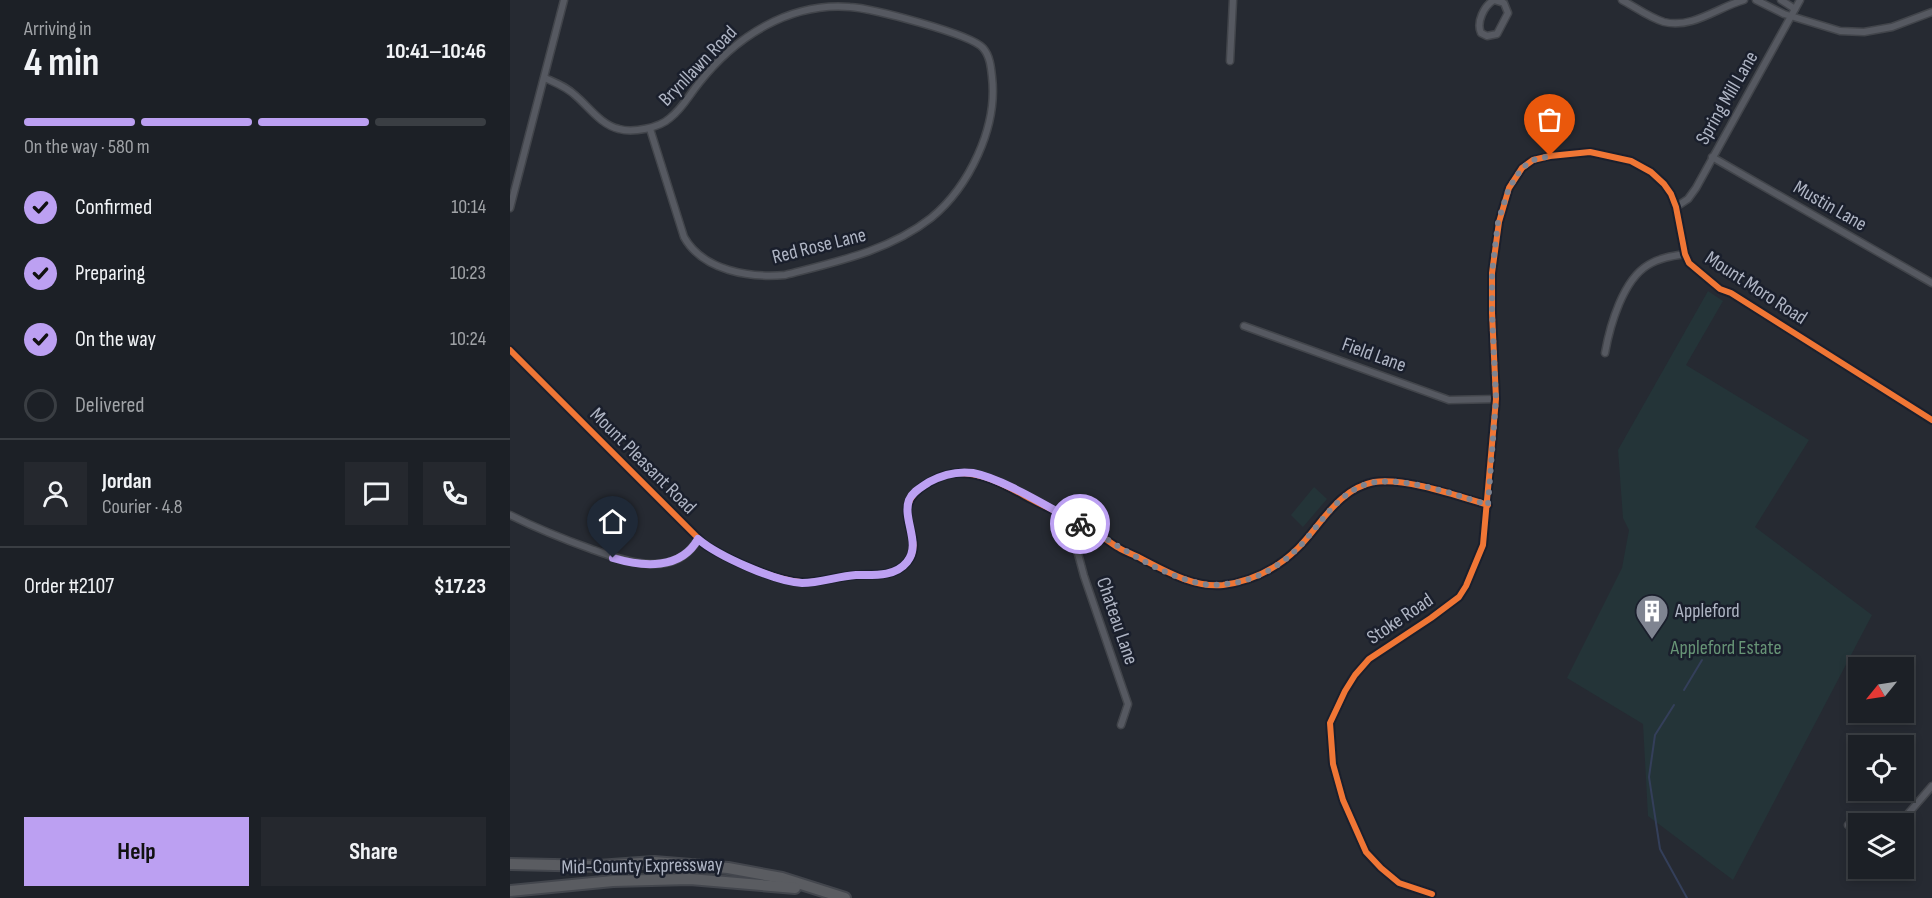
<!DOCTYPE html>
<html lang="en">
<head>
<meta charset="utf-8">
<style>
  body { margin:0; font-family:"Sofia Sans Condensed",sans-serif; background:#25282e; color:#f1f3f6; height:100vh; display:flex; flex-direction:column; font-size:22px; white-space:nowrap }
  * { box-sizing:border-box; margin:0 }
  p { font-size:20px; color:#a0a3a7 }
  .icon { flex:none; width:33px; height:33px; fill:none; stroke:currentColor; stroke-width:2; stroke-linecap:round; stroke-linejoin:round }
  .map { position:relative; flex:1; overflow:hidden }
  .panel { display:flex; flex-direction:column; background:#1c2026; width:510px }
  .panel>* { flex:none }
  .needle { width:39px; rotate:240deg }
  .fabs { position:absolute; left:1338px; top:657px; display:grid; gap:12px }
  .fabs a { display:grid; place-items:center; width:66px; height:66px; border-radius:0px; background:#1c2026; box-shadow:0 3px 9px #0003,0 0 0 2px #3a3e43; font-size:30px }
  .pin { position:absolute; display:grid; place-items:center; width:51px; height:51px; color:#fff; margin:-62px -26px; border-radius:50% 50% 50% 0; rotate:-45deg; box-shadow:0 0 6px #0007 }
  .pin .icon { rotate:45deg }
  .courier { position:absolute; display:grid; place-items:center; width:60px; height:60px; margin:-30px; border:4px solid #bca0f2; border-radius:50%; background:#fff; color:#222; box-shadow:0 2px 8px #0007 }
  .summary em { font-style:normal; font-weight:700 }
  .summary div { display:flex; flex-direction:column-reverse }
  .summary { display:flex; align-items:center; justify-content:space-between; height:102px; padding:0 24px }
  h1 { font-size:39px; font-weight:700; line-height:45px }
  .bar { display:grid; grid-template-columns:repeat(4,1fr); gap:9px 6px; align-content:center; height:72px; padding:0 24px }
  .bar i { height:8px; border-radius:4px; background:#3a3e43 }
  .bar .current { background:#bca0f2 }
  .bar p { grid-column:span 4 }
  .line { display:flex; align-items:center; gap:15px; padding:0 24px; border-top:2px solid #3a3e43 }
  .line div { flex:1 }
  .round { display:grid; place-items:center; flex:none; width:63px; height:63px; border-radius:0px; background:#25282e }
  ol { padding:0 24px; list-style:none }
  li { display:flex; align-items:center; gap:18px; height:66px }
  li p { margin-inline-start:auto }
  li .icon { padding:6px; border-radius:50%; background:#bca0f2; color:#111; stroke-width:4 }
  li:last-child { color:#a0a3a7 }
  li i { width:33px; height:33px; border:3px solid #3a3e43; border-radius:50% }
  .action { display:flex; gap:12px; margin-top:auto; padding:12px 24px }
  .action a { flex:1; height:69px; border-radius:0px; background:#bca0f2; color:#111; font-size:24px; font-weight:700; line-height:69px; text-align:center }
  .action a+a { background:#25282e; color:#f1f3f6 }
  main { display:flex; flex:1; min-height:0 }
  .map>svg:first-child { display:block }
  .green { fill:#243438 }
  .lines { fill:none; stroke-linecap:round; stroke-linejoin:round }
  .stream { stroke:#343f5a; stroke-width:2 }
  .street-casing { stroke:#42454b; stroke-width:9 }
  .highway-casing { stroke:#43464d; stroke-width:14 }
  .street { stroke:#565961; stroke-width:6 }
  .highway { stroke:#5a5c61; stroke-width:10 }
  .cycleway-casing { stroke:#1a1f2c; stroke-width:10 }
  .cycleway { stroke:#f07635; stroke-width:6 }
  .done { stroke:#7f8491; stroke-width:6; stroke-dasharray:0 10.8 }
  .route { stroke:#bca0f2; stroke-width:8 }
  .labels { text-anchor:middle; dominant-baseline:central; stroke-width:5; stroke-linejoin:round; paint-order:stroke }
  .street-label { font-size:20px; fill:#afb5c4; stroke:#1a1f2c }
  .poi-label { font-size:20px; fill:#afb5c4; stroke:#1a1f2c; text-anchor:start }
  .park-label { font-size:20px; fill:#679476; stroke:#1a1f2c }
</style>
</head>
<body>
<main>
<section class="panel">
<div class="summary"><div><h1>4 min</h1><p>Arriving in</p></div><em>10:41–10:46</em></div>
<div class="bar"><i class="current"></i><i class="current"></i><i class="current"></i><i></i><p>On the way · 580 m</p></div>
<ol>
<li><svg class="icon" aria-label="check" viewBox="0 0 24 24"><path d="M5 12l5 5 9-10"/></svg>Confirmed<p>10:14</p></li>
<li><svg class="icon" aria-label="check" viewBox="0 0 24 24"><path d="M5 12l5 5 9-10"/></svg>Preparing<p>10:23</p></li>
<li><svg class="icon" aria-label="check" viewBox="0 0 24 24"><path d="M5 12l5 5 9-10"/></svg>On the way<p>10:24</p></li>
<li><i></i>Delivered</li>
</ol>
<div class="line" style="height:108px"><a class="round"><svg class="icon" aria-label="person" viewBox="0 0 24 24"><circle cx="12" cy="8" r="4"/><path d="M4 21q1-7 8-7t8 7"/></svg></a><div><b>Jordan</b><p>Courier · 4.8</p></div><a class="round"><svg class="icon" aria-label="chat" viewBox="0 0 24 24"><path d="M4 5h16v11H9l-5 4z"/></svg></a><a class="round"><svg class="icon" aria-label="phone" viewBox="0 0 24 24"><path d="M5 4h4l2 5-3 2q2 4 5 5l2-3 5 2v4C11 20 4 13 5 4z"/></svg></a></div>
<div class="line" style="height:78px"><div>Order #2107</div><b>$17.23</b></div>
<div class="action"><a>Help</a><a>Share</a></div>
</section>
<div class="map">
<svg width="1422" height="898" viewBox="0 0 1422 898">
  <rect width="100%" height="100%" fill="#262a32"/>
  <g class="green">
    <polygon points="1198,291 1213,301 1176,365 1299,440 1245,527 1362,615 1223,880 1138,816 1133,724 1057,678 1112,568 1119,530 1113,518 1108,450"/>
    <polygon points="804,487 817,499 793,527 781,515"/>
  </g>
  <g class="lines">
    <g class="stream">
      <polyline points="1174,690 1192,660"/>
      <polyline points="1164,705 1145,735 1139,777 1150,849 1177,898"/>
    </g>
    <defs>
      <g id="street">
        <path d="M 984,0 L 994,3 L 998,13 L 987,34 L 977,36 L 971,33 C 966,22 974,6 984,0 Z"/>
        <path d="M 1112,0 C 1125,7 1140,18 1154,22 C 1183,29 1208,7 1234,0"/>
        <polyline points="1246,0 1274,14 1330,31 1354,32 1382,27 1422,12"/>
        <polyline points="1271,0 1285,9"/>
        <polyline points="720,61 723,0"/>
        <path d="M 35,78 C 46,83 57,87 66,96 C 79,107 91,125 109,129 C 123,133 149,128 160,118 C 173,108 179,95 189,83 C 225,37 279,2 340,7 C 361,8 461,34 473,48 C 480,56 481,67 482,77 C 488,127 459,187 421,218 C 379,251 325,262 275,275 C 240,278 193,271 174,237 L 140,129"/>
        <polyline points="1202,157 1422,283"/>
        <polyline points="1166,207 1178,199 1186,188 1290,0"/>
        <polyline points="0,208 54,0"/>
        <polyline points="734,326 939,400 986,399"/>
        <path d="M 0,350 L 195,545 C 218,559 272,585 300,582 C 315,581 330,576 346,575 C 364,574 385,578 398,561 C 418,536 373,510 418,483 C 428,477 438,473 449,473 C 475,473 497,486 519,498 C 542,510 567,521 590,535 C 596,539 602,544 609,548 C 615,552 623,554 630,558 C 655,571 684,588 713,585 C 742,581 767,569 788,548 C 811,525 828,489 864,482 C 894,477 948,496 978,505"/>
        <path d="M 1095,353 C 1100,325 1113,280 1138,265 C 1149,258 1162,256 1175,254"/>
        <path d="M 0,515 C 26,528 53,539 81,549 C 115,561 165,580 188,539"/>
        <polyline points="572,525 567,550 574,576 618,704 611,725"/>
        <polyline points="1378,824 1397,815 1422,786"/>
        <polyline points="1338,825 1348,824"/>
        <polyline points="922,894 889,883 871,868 856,852 833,800 823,764 820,723 835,691 845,675 859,659 921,618 949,597 956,586 973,545 986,399 982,313 982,273 989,222 999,188 1012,168 1023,160 1040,156 1080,152 1121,161 1141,172 1154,184 1161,194 1166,207 1175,254 1179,263 1210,289 1221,293 1422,420"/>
      </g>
      <g id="highway">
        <polyline points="0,864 88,866 144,862 218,868 272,878 335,898"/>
        <polyline points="0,891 103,881 180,879 285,888"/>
      </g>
    </defs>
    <use href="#street" class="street-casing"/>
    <use href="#highway" class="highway-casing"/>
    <use href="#street" class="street"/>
    <use href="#highway" class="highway"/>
    <defs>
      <g id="cycleway">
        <path d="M 0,350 L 195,545 C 218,559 272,585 300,582 C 315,581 330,576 346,575 C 364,574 385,578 398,561 C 418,536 373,510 418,483 C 428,477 438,473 449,473 C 475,473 497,486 519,498 C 542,510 567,521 590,535 C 596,539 602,544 609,548 C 615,552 623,554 630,558 C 655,571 684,588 713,585 C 742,581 767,569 788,548 C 811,525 828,489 864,482 C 894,477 948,496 978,505"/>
        <polyline points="922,894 889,883 871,868 856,852 833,800 823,764 820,723 835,691 845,675 859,659 921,618 949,597 956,586 973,545 986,399 982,313 982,273 989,222 999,188 1012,168 1023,160 1040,156 1080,152 1121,161 1141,172 1154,184 1161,194 1166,207 1175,254 1179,263 1210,289 1221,293 1422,420"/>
      </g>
    </defs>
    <use href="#cycleway" class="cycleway-casing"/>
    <use href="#cycleway" class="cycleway"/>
  </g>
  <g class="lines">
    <path class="done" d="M 570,524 C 610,545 647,575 693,584 C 703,586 714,584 725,583 C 749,578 770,566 788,548 C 811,525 830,486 867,482 C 899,478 947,495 978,505 L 986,399 L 982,313 L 982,273 L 988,222 L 999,188 L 1012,168 L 1023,160 L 1040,156"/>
    <path class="route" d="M 103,558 C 133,567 171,570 188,539 C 208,556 266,582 292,583 C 311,583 328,576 346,575 C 364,575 385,577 397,562 C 412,544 392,519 399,500 C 403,491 412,487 419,482 C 432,475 448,471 463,473 C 494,479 541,509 570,524"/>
  </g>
  <defs>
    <symbol id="building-pin" viewBox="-11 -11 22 30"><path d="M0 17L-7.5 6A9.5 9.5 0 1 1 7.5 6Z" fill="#7f8491" stroke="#1a1f2c"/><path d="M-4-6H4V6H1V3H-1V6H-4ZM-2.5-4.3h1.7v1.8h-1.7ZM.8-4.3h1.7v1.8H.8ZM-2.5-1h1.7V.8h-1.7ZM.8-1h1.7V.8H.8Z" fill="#fff"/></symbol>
  </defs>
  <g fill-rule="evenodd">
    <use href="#building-pin" x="1123" y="592" width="38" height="52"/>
  </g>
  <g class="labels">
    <g class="street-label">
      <text transform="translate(188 66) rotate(-46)">Brynllawn Road</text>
      <text transform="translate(1217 98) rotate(-60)">Spring Mill Lane</text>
      <text transform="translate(1320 206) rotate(30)">Mustin Lane</text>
      <text transform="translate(309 246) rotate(-14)">Red Rose Lane</text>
      <text transform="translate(1246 288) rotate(33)">Mount Moro Road</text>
      <text transform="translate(864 355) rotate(20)">Field Lane</text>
      <text transform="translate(133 461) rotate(45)">Mount Pleasant Road</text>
      <text transform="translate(890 619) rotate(-34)">Stoke Road</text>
      <text transform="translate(607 621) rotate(71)">Chateau Lane</text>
      <text transform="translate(132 866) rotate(-1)">Mid-County Expressway</text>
    </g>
    <g class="poi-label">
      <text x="1165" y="611">Appleford</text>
    </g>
    <g class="park-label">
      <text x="1216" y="648">Appleford Estate</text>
    </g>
  </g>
</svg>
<div class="fabs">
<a><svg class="needle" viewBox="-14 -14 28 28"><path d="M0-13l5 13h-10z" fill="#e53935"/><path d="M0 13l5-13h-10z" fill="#a0a3a7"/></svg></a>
<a><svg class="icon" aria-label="locate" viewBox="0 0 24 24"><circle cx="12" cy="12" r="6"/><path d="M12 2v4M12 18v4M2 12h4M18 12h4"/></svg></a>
<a><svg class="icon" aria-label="layers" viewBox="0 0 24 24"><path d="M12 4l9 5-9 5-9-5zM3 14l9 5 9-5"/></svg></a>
</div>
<div class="pin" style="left:1040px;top:156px;background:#ea580c"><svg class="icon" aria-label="bag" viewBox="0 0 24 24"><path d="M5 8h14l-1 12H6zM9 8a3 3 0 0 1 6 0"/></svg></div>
<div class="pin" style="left:103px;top:558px;background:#1f2937"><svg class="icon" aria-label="home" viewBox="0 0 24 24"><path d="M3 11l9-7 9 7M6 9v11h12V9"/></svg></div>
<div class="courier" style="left:570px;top:524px"><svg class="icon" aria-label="bike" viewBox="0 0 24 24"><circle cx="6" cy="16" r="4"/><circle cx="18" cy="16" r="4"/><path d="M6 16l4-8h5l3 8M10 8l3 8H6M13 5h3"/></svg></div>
</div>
</main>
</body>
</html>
